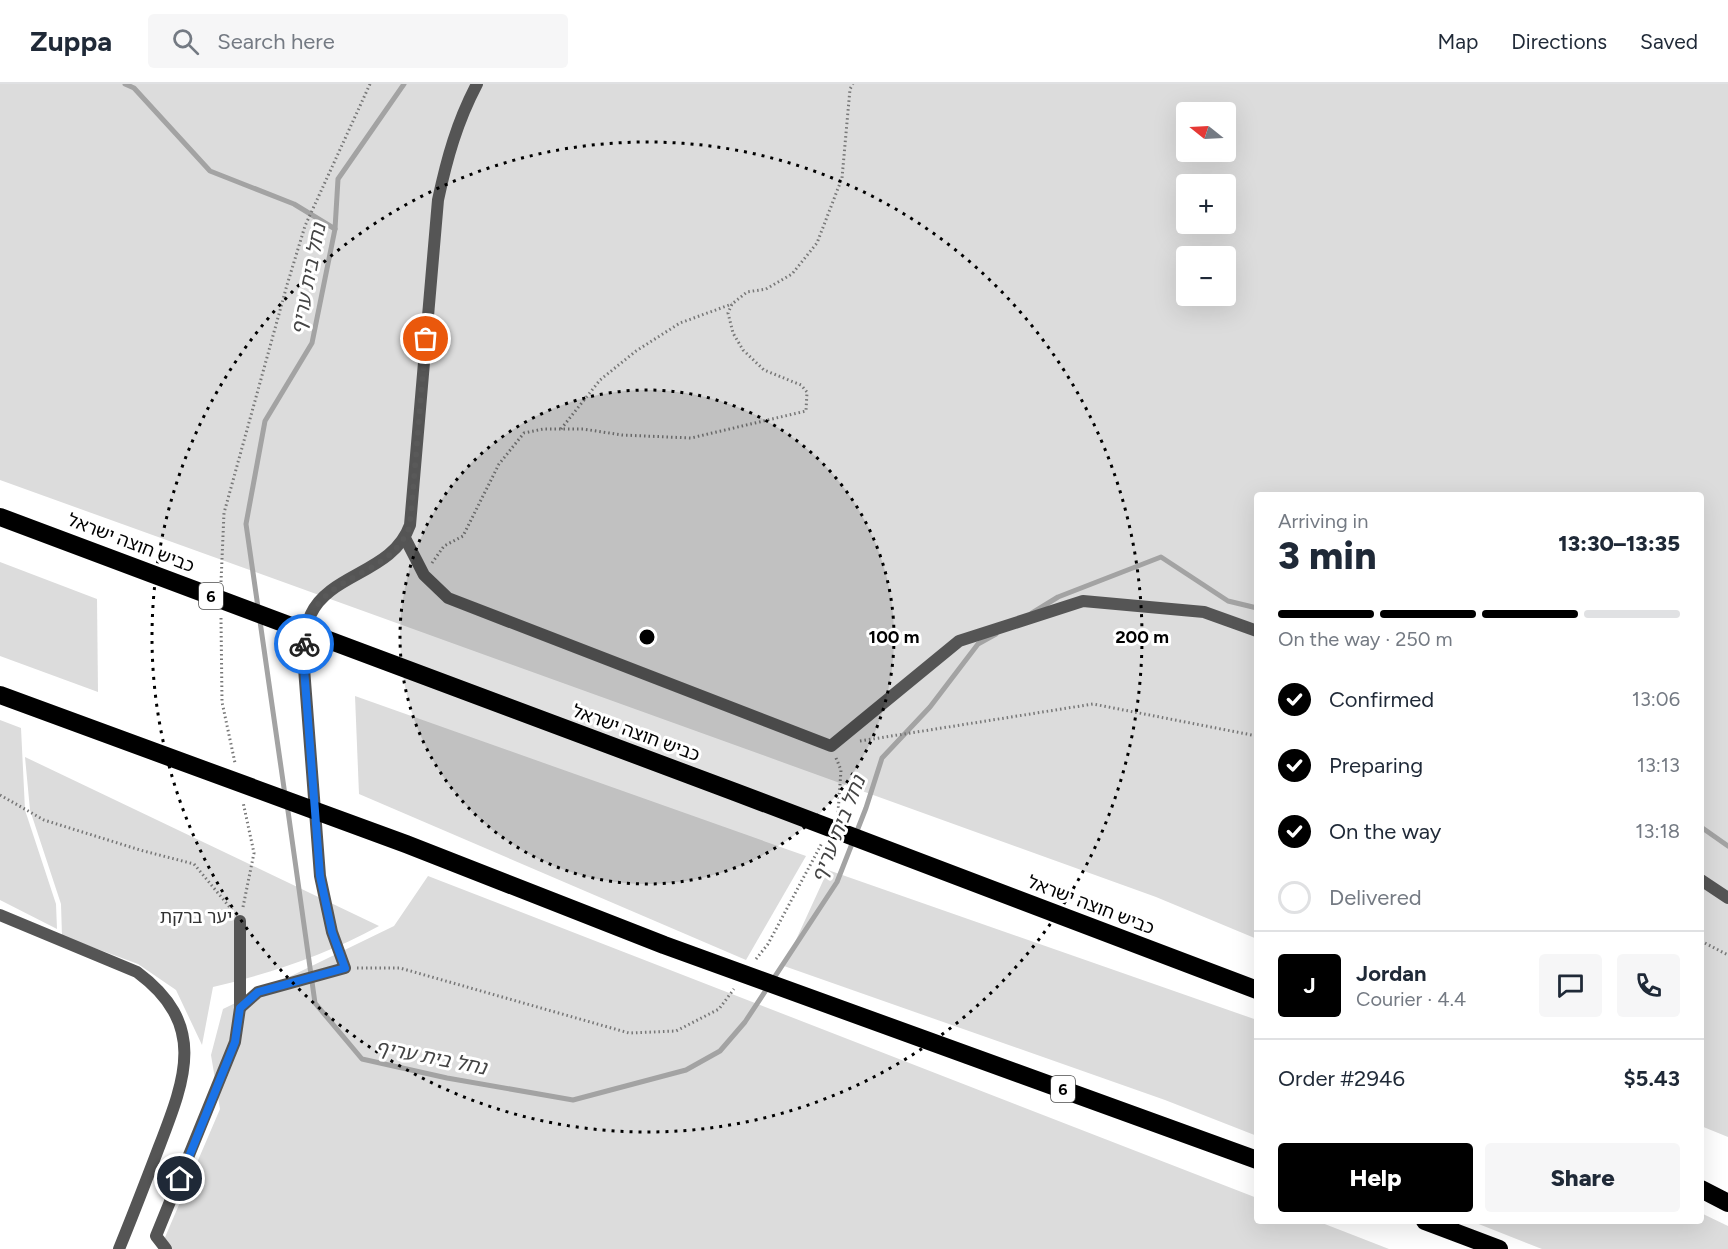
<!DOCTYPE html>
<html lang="en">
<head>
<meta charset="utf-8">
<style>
  body { margin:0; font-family:Figtree,"Noto Sans Hebrew",sans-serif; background:#f6f6f7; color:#1f2937; height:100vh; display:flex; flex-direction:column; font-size:22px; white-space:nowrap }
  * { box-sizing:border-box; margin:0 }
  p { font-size:20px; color:#747a83 }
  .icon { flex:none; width:33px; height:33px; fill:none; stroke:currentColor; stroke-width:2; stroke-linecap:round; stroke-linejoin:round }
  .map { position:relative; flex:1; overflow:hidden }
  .sheet { position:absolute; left:1254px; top:408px; width:450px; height:732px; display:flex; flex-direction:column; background:#fff; border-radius:6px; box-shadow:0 6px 24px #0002 }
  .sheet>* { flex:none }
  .needle { width:39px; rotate:288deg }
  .controls { position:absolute; left:1176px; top:18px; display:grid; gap:12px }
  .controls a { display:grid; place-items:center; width:60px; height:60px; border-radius:6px; background:#fff; box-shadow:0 6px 24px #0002; font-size:30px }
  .pin { position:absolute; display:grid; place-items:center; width:51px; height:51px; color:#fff; margin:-26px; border:3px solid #fff; border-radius:50%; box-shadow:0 2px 6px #0007 }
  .courier { position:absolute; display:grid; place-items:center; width:60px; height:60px; margin:-30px; border:4px solid #1a73e8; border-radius:50%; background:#fff; color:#222; box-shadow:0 2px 8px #0007 }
  .head em { font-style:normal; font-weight:800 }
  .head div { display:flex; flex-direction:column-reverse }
  .head { display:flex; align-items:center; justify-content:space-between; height:102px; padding:0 24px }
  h1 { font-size:39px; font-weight:800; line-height:45px }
  .bar { display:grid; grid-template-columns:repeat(4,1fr); gap:9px 6px; align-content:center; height:72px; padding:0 24px }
  .bar i { height:8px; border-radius:4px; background:#e0e1e3 }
  .bar .selected { background:#000 }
  .bar p { grid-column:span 4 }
  .line { display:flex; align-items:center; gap:15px; padding:0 24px; border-top:2px solid #e0e1e3 }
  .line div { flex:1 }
  .round { display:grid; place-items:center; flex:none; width:63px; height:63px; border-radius:6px; background:#f6f6f7 }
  ol { padding:0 24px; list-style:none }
  li { display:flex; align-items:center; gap:18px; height:66px }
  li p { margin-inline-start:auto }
  li .icon { padding:6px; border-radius:50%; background:#000; color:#fff; stroke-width:4 }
  li:last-child { color:#747a83 }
  li i { width:33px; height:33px; border:3px solid #e0e1e3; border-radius:50% }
  .action { display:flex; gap:12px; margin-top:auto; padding:12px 24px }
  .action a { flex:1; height:69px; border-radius:6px; background:#000; color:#fff; font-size:24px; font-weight:800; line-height:69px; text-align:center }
  .action a+a { background:#f6f6f7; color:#1f2937 }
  header { display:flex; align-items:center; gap:36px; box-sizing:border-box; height:84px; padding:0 30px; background:#fff; border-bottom:2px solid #e0e1e3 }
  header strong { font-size:28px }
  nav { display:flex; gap:33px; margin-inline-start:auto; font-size:21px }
  .search { width:420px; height:54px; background:#f6f6f7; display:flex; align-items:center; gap:15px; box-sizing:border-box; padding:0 21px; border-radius:6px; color:#747a83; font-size:22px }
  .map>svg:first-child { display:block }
  .green { fill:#dcdcdc; fill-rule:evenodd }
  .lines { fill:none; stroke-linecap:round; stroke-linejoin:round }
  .stream { stroke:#a3a3a3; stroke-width:5 }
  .path { stroke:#777; stroke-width:3; stroke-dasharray:1.5 3; stroke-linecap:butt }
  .street { stroke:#555; stroke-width:12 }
  .highway { stroke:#000; stroke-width:18 }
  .done { stroke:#595959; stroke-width:6; stroke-dasharray:0 10.8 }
  .route { stroke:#1a73e8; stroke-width:8 }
  .ring { fill:none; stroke:#000; stroke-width:3; stroke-dasharray:3 6 }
  .labels { text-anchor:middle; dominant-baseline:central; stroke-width:6; stroke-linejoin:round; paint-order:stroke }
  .shield { fill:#fff; stroke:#4c4c4c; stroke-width:1.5 }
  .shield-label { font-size:16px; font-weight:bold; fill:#000 }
  .street-label { font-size:18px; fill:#000; stroke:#fff }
  .park-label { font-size:18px; fill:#333; stroke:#fff }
  .water-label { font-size:20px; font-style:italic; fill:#444; stroke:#fff }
  .centre { fill:#000; stroke:#fff; stroke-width:3 }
  .ring-label { font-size:18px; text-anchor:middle; font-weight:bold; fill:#000; stroke:#fff; stroke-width:6; stroke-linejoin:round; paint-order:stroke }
</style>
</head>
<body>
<header>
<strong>Zuppa</strong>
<div class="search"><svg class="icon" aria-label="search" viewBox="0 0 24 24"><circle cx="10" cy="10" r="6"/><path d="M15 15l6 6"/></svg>Search here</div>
<nav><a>Map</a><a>Directions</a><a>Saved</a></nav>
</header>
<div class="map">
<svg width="1728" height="1165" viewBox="0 0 1728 1165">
  <rect width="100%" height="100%" fill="#fff"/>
  <g class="green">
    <path d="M 0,0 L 1728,0 L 1728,1053 L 1701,1042 L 1701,411 L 1257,411 L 1257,855 L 1156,813 L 0,396 ZM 1186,28 L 1226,28 L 1226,68 L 1186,68 ZM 1186,100 L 1226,100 L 1226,140 L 1186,140 ZM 1186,172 L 1226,172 L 1226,212 L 1186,212 Z"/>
    <polygon points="0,478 97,515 98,608 0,572"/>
    <polygon points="355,612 806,772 746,876 359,710"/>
    <polygon points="0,636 21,644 25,726 56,820 57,845 0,816"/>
    <path d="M 25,673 L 379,842 C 326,871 271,889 213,903 L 202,961 L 176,906 L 138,880 L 62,852 L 61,820 L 30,726 Z"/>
    <polygon points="828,786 1257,936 1257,1052 1165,1016 784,882"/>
    <polygon points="428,792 1257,1114 1257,1137 1317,1137 1389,1165 160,1165 220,1025 211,971 223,925 394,842"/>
    <polygon points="1701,1129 1728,1142 1728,1165 1542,1165 1471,1137 1701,1137"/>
  </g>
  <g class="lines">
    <g class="stream">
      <polyline points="125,0 134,4 210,87 294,120 335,145"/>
      <polyline points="1032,529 1058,513 1161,473 1228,517 1257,524"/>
      <polyline points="285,711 246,440 265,337 312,259 335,145 338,95 404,0"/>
      <polyline points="287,720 315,919 362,975 447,994 573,1016 686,986 720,967 745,938 837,798 866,724 882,674 930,623 978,560 996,550"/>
      <polyline points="1701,743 1728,762"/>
    </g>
    <g class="path">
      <polyline points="561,345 600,296 636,267 680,239 732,220"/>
      <polyline points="432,479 444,462 463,452 499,380 524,349 543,345 583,345 622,351 691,354 806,327 807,308 801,301 764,286 743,266 733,249 728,229 732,220 747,208 766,205 792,190 817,159 842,94 850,5 853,0"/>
      <polyline points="221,498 224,429 287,201 305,142 370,0"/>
      <polyline points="221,534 222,618 235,679"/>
      <polyline points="860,657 1093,620 1257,652"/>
      <polyline points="836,674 841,686 838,729"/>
      <polyline points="0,711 44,736 140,766 194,780 232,826"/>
      <polyline points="243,823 254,769 243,718"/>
      <polyline points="1701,857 1728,871"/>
      <polyline points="756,875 768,860 822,759"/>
      <polyline points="357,884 400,884 629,949 676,947 719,925 734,905"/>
    </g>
    <g class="street">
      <polyline points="405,454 424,491 448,514 831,662 959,557 1083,517 1204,528 1257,547"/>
      <polyline points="1701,796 1728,814"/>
      <path d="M 0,831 L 137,888 C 207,940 186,993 159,1063 C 146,1097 133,1131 119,1165"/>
      <path d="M 240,924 L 258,908 L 345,884 L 332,848 L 320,792 L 303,571 C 304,557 305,543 311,530 C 330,489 393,489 410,441 L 438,116 C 447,74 457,38 477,0"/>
      <polyline points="166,1165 156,1152 235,958 240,924 240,837"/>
    </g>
    <g class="highway">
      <polyline points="0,433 735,708 1257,906"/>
      <polyline points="0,611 406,760 664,861 1257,1076"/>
      <polyline points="1701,1105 1728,1119"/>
      <polyline points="1425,1137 1499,1165"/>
    </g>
  </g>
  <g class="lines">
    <path class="done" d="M 304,560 C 309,485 390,500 410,441 L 426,255"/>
    <polyline class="route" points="180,1095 235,958 240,924 258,908 345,884 332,848 320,792 303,571 304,560"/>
  </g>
  <circle cx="647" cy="553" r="247" fill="#000" fill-opacity=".12"/>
  <g class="ring">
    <circle cx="647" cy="553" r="247"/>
    <circle cx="647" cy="553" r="495"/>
  </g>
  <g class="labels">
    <g class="shield">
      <rect x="199" y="499" width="24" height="26" rx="4.5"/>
      <rect x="1051" y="992" width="24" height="26" rx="4.5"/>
    </g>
    <g class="shield-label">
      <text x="211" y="512">6</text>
      <text x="1063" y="1005">6</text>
    </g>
    <g class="street-label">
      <text transform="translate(131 459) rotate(21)">כביש חוצה ישראל</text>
      <text transform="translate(636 649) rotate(20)">כביש חוצה ישראל</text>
      <text transform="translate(1091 821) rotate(21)">כביש חוצה ישראל</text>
    </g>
    <g class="park-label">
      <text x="196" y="833">יער ברקת</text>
    </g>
    <g class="water-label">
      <text transform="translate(308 195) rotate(-79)">נחל בית עריף</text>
      <text transform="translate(838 745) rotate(-68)">נחל בית עריף</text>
      <text transform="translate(431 973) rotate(11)">נחל בית עריף</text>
    </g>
  </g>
  <circle cx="647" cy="553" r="9" class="centre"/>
  <g class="ring-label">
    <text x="894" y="559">100 m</text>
    <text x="1142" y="559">200 m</text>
  </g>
</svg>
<div class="controls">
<a><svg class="needle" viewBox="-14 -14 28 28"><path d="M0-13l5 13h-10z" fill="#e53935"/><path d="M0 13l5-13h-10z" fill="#747a83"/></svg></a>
<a>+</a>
<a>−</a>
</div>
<div class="pin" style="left:426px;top:255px;background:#ea580c"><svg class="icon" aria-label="bag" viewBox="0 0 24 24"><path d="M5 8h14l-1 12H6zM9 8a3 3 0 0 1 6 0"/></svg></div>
<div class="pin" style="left:180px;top:1095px;background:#1f2937"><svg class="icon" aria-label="home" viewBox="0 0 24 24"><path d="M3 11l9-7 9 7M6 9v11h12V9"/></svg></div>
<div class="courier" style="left:304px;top:560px"><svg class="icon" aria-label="bike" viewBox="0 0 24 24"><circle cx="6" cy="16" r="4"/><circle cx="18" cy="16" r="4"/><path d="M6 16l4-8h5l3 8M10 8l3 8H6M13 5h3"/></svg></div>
<section class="sheet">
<div class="head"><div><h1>3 min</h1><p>Arriving in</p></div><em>13:30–13:35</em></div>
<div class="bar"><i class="selected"></i><i class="selected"></i><i class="selected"></i><i></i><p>On the way · 250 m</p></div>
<ol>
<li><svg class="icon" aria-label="check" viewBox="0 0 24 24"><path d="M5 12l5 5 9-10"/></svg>Confirmed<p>13:06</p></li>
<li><svg class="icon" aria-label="check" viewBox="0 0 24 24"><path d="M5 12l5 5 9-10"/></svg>Preparing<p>13:13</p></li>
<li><svg class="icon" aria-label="check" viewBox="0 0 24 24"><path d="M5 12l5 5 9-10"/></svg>On the way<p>13:18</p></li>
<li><i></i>Delivered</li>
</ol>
<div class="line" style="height:108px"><b class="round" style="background:#000;color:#fff">J</b><div><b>Jordan</b><p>Courier · 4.4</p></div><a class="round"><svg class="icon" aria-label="chat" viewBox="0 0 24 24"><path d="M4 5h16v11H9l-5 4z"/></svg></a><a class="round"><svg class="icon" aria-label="phone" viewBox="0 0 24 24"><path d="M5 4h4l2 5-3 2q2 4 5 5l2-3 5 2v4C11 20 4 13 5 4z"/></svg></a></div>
<div class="line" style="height:78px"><div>Order #2946</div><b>$5.43</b></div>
<div class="action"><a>Help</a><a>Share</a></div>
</section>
</div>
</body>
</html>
